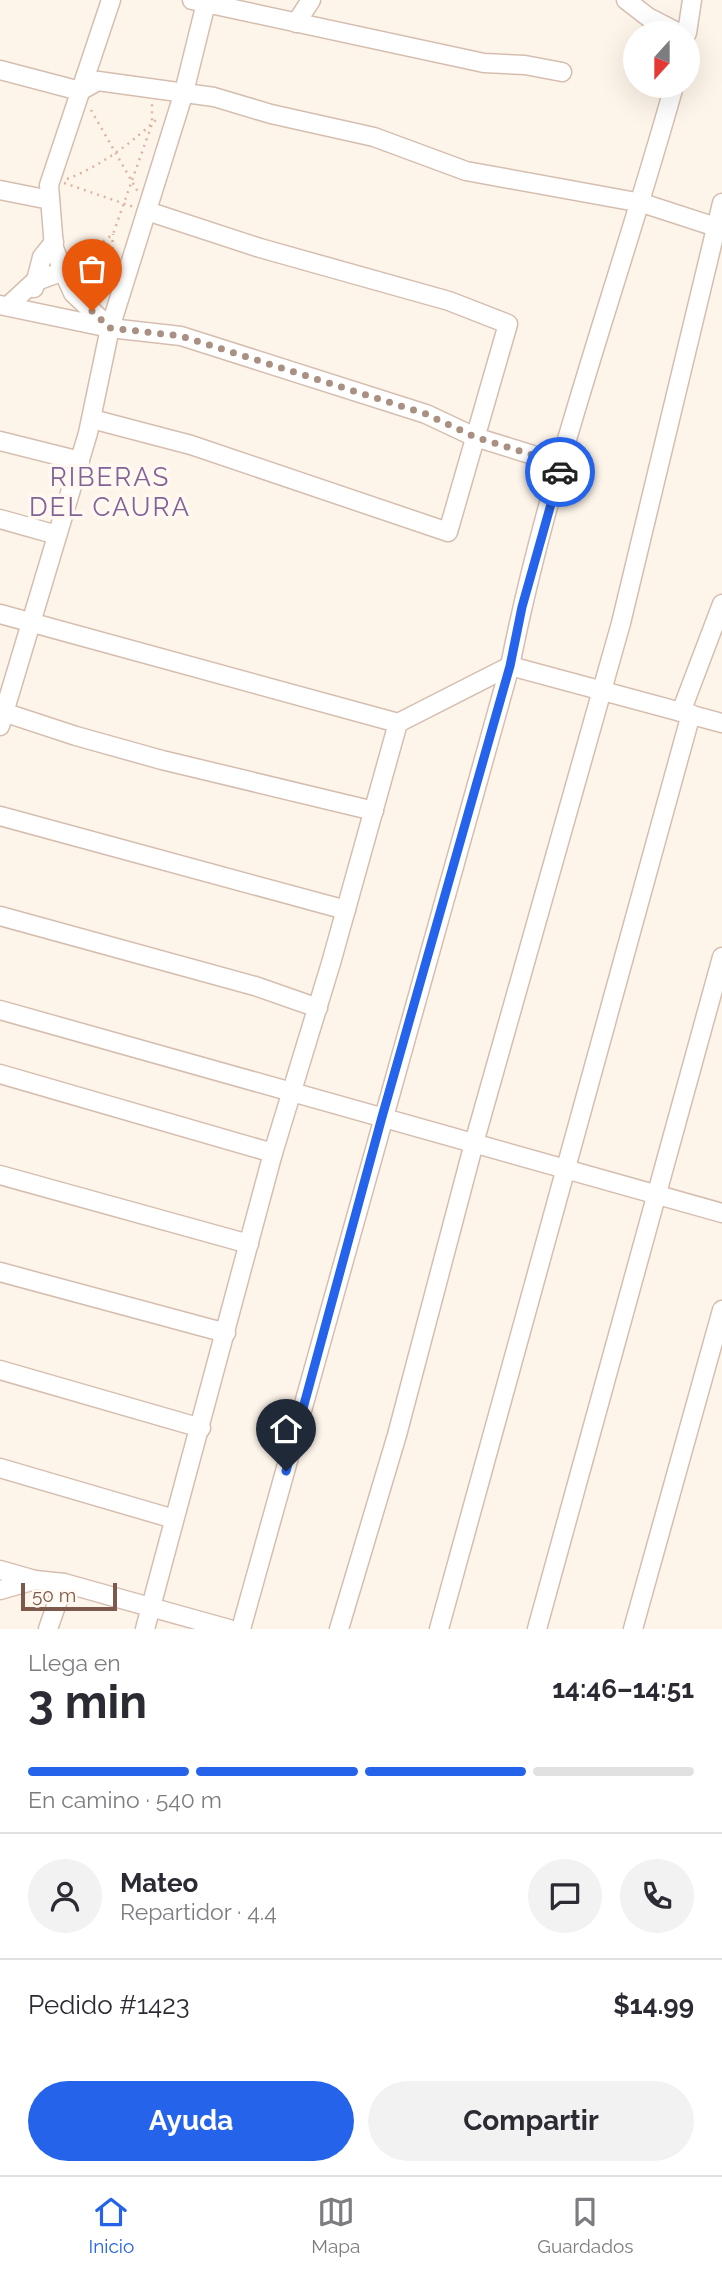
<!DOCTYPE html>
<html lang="es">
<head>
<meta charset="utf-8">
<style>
  body { margin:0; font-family:Raleway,sans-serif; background:#f2f2f3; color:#2b2b33; height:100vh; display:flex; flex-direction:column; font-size:26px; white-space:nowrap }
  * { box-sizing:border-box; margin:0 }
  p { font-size:23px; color:#7c7c81 }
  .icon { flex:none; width:38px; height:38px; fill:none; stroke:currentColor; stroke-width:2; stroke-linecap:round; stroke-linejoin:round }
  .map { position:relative; height:1629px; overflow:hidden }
  .panel { display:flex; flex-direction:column; background:#fff; flex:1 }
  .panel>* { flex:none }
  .needle { width:46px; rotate:201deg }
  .tools { position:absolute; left:623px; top:21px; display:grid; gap:14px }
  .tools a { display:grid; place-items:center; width:77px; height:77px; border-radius:50%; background:#fff; box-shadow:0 7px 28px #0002; font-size:35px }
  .scale { position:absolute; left:21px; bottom:18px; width:96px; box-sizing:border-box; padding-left:7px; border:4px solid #7c594a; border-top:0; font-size:19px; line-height:24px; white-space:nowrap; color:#7c594a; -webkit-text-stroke:5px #fff9f2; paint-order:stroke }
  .pin { position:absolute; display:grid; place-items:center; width:60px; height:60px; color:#fff; margin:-72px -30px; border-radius:50% 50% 50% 0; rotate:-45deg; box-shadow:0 0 7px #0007 }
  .pin .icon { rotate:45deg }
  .courier { position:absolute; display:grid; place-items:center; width:70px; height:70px; margin:-35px; border:5px solid #2563eb; border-radius:50%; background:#fff; color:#222; box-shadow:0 2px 9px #0007 }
  .overview em { font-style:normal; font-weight:700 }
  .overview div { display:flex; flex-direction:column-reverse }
  .overview { display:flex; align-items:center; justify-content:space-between; height:119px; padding:0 28px }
  h1 { font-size:46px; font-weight:700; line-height:52px }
  .bar { display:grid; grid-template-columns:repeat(4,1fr); gap:10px 7px; align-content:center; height:84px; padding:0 28px }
  .bar i { height:9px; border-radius:5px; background:#e1e1e2 }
  .bar .current { background:#2563eb }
  .bar p { grid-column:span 4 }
  .line { display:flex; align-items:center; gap:18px; padding:0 28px; border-top:2px solid #e1e1e2 }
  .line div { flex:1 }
  .round { display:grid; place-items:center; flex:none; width:74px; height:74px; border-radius:37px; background:#f2f2f3 }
  .button { display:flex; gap:14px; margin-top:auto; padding:14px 28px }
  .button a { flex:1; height:80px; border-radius:42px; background:#2563eb; color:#fff; font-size:28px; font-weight:700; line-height:80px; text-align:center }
  .button a+a { background:#f2f2f3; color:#2b2b33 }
  .tab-bar { display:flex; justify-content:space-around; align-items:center; height:98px; border-top:2px solid #e1e1e2; background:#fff; font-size:19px; color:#7c7c81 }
  .tab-bar a { display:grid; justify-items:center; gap:4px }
  .tab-bar .current { color:#2563eb }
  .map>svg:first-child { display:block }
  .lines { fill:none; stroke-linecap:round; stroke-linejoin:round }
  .minor-casing { stroke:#d5beb0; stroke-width:21 }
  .path { stroke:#dcb5a1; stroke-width:2.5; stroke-dasharray:2 5; stroke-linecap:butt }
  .minor { stroke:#fff; stroke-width:18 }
  .done { stroke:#aa9082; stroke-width:7; stroke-dasharray:0 12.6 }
  .route { stroke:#2563eb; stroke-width:9 }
  .labels { text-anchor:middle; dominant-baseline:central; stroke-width:7; stroke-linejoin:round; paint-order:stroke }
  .neighbourhood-label { font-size:26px; letter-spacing:2px; fill:#836298; stroke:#fff9f2 }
</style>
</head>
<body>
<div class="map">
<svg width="722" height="1629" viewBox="0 0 722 1629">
  <rect width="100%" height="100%" fill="#fef5ea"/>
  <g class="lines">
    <defs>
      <g id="minor">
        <polyline points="192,0 484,63 525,65 562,72"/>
        <polyline points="626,0 648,17 679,33"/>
        <polyline points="296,23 311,0"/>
        <polyline points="687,33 692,0"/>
        <polyline points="0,70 80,91 98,81 214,97 271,114 374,137 466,171 642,203 722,229"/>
        <polyline points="0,190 50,200"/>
        <polyline points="34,288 42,257 54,242"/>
        <polyline points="0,305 110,328 181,336 426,414 475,437 562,464"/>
        <polyline points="8,306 34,282 72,268"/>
        <polyline points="110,328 184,92 206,3"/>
        <polyline points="92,419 191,445 448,532 508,324 449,301 260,248 147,211"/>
        <polyline points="0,441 80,461"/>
        <polyline points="0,519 57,535"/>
        <polyline points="0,614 398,723"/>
        <polyline points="0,711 76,736 162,760 374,811"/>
        <polyline points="681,712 722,604"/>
        <polyline points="0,726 88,433 110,328 73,293 63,271 54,248 49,185 111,0"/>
        <polyline points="0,816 346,910"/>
        <polyline points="0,916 255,986 318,1008"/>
        <polyline points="0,1010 722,1213"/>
        <polyline points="0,1074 273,1153"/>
        <polyline points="0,1175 249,1244"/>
        <polyline points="0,1272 226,1333"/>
        <polyline points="0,1370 201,1428"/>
        <polyline points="0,1468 174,1519"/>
        <polyline points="0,1570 35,1580 64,1583 229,1629"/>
        <polyline points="0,1590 35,1580"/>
        <polyline points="48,1629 64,1583"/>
        <polyline points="145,1629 273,1153 331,963 398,723 510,666 722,723"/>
        <path d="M 241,1629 L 510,666 C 549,469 620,279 674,86"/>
        <polyline points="339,1629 397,1435 474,1143 621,623 722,203"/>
        <polyline points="439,1629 691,714"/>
        <polyline points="537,1629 722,957"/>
        <polyline points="633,1629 722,1310"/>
      </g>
    </defs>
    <use href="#minor" class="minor-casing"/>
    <g class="path">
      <polyline points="91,110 138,192"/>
      <path d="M 67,179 C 101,166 133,142 159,117"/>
      <polyline points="64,183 134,207"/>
      <polyline points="81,259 113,234 152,124 152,102"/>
      <polyline points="111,270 113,234"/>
    </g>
    <use href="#minor" class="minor"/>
  </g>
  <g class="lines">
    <polyline class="done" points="92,311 110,328 181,336 426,414 475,437 562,464 560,472"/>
    <polyline class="route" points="286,1471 382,1117 510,666 522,607 560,472"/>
  </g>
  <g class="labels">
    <g class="neighbourhood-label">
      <text x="110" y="477">RIBERAS<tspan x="110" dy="30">DEL CAURA</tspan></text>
    </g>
  </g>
</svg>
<div class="tools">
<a><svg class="needle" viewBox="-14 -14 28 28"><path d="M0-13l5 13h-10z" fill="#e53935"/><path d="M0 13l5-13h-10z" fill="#7c7c81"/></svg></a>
</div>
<div class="scale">50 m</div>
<div class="pin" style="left:92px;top:311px;background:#ea580c"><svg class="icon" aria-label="bag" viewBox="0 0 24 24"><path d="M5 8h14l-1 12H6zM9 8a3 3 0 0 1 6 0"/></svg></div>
<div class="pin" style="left:286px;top:1471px;background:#1f2937"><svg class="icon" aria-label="home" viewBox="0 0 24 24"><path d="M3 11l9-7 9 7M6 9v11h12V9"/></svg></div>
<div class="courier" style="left:560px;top:472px"><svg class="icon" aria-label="car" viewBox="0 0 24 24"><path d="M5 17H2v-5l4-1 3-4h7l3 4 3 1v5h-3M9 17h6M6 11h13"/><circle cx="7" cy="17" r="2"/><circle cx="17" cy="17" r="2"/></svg></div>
</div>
<section class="panel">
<div class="overview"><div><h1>3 min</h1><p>Llega en</p></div><em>14:46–14:51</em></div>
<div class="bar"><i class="current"></i><i class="current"></i><i class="current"></i><i></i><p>En camino · 540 m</p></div>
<div class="line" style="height:126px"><a class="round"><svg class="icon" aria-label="person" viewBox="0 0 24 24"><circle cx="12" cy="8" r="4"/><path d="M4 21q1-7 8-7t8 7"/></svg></a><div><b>Mateo</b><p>Repartidor · 4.4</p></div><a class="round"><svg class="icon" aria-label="chat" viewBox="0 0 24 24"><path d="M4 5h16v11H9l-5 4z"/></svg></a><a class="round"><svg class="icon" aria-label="phone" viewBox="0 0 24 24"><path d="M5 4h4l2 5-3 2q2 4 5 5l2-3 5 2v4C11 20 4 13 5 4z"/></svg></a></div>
<div class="line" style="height:91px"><div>Pedido #1423</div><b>$14.99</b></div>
<div class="button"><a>Ayuda</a><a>Compartir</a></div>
</section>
<nav class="tab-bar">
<a class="current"><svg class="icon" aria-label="home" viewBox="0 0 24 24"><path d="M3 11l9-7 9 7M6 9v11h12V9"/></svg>Inicio</a>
<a><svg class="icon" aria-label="map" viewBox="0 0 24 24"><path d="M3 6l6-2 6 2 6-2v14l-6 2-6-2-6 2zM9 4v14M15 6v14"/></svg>Mapa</a>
<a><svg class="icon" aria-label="saved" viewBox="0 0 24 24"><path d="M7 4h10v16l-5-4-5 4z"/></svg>Guardados</a>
</nav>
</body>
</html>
